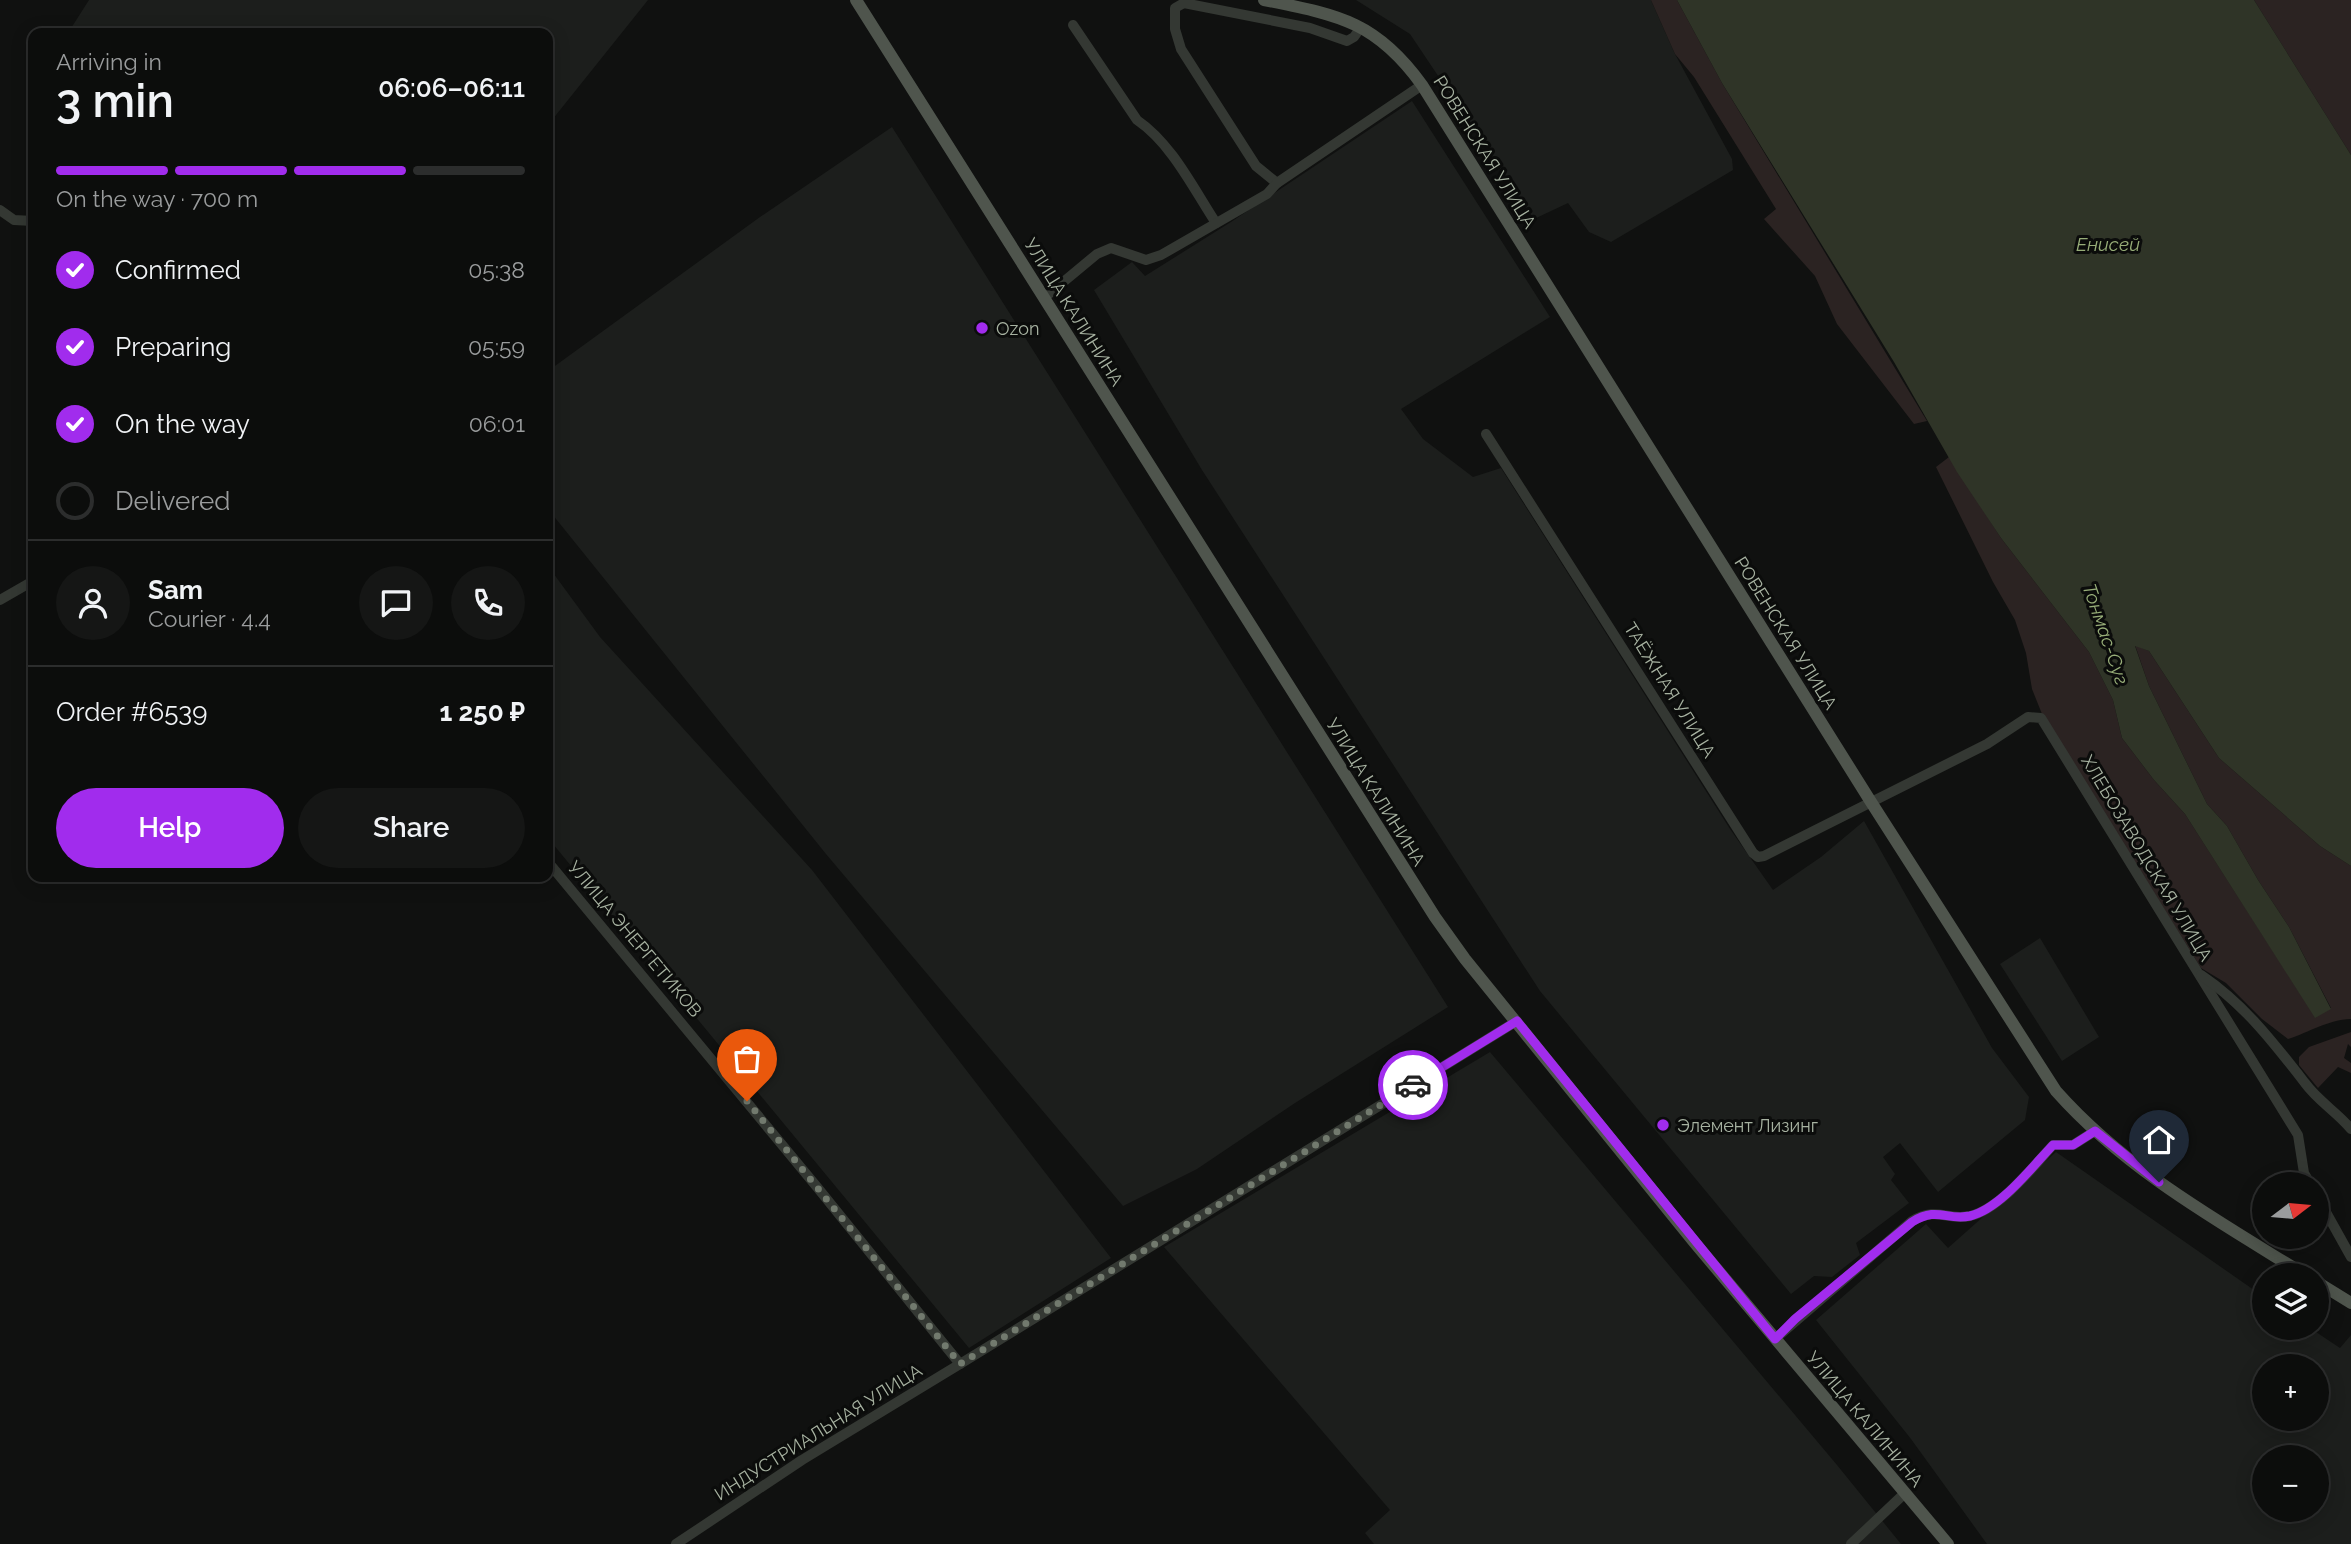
<!DOCTYPE html>
<html lang="en">
<head>
<meta charset="utf-8">
<style>
  body { margin:0; font-family:Raleway,sans-serif; background:#151615; color:#f1f3f6; height:100vh; display:flex; flex-direction:column; font-size:26px; white-space:nowrap }
  * { box-sizing:border-box; margin:0 }
  p { font-size:23px; color:#9a9c9d }
  .icon { flex:none; width:38px; height:38px; fill:none; stroke:currentColor; stroke-width:2; stroke-linecap:round; stroke-linejoin:round }
  .map { position:relative; flex:1; overflow:hidden }
  .panel { position:absolute; left:28px; top:28px; width:525px; height:854px; display:flex; flex-direction:column; background:#0c0d0c; border-radius:14px; box-shadow:0 4px 18px #0003,0 0 0 2px #2c2d2d }
  .panel>* { flex:none }
  .needle { width:46px; rotate:74deg }
  .controls { position:absolute; left:2252px; top:1172px; display:grid; gap:14px }
  .controls a { display:grid; place-items:center; width:77px; height:77px; border-radius:50%; background:#0c0d0c; box-shadow:0 4px 18px #0003,0 0 0 2px #2c2d2d; font-size:35px }
  .pin { position:absolute; display:grid; place-items:center; width:60px; height:60px; color:#fff; margin:-72px -30px; border-radius:50% 50% 50% 0; rotate:-45deg; box-shadow:0 0 7px #0007 }
  .pin .icon { rotate:45deg }
  .courier { position:absolute; display:grid; place-items:center; width:70px; height:70px; margin:-35px; border:5px solid #a12ced; border-radius:50%; background:#fff; color:#222; box-shadow:0 2px 9px #0007 }
  .headline em { font-style:normal; font-weight:600 }
  .headline div { display:flex; flex-direction:column-reverse }
  .headline { display:flex; align-items:center; justify-content:space-between; height:119px; padding:0 28px }
  h1 { font-size:46px; font-weight:600; line-height:52px }
  .bar { display:grid; grid-template-columns:repeat(4,1fr); gap:10px 7px; align-content:center; height:84px; padding:0 28px }
  .bar i { height:9px; border-radius:5px; background:#2c2d2d }
  .bar .selected { background:#a12ced }
  .bar p { grid-column:span 4 }
  .line { display:flex; align-items:center; gap:18px; padding:0 28px; border-top:2px solid #2c2d2d }
  .line div { flex:1 }
  .round { display:grid; place-items:center; flex:none; width:74px; height:74px; border-radius:37px; background:#151615 }
  ol { padding:0 28px; list-style:none }
  li { display:flex; align-items:center; gap:21px; height:77px }
  li p { margin-inline-start:auto }
  li .icon { padding:7px; border-radius:50%; background:#a12ced; color:#fff; stroke-width:4 }
  li:last-child { color:#9a9c9d }
  li i { width:38px; height:38px; border:4px solid #2c2d2d; border-radius:50% }
  .button { display:flex; gap:14px; margin-top:auto; padding:14px 28px }
  .button a { flex:1; height:80px; border-radius:42px; background:#a12ced; color:#fff; font-size:28px; font-weight:600; line-height:80px; text-align:center }
  .button a+a { background:#151615; color:#f1f3f6 }
  .map>svg:first-child { display:block }
  .built { fill:#1c1e1c; fill-rule:evenodd }
  .green { fill:#2b2322 }
  .water { fill:#2f3427 }
  .lines { fill:none; stroke-linecap:round; stroke-linejoin:round }
  .minor { stroke:#343833; stroke-width:10 }
  .major { stroke:#4f554d; stroke-width:12 }
  .done { stroke:#727a6e; stroke-width:7; stroke-dasharray:0 12.6 }
  .route { stroke:#a12ced; stroke-width:9 }
  .poi-dot { fill:#a12ced; stroke:#0b0c0b; stroke-width:2.5 }
  .labels { text-anchor:middle; dominant-baseline:central; stroke-width:6; stroke-linejoin:round; paint-order:stroke }
  .street-label { font-size:18px; fill:#a7b2a1; stroke:#0b0c0b }
  .poi-label { font-size:18px; fill:#a7b2a1; stroke:#0b0c0b; text-anchor:start }
  .water-label { font-size:19px; font-style:italic; fill:#97ad78; stroke:#0b0c0b }
</style>
</head>
<body>
<div class="map">
<svg width="2351" height="1544" viewBox="0 0 2351 1544">
  <rect width="100%" height="100%" fill="#101110"/>
  <g class="built">
    <polygon points="89,0 648,0 548,125 548,33 68,33"/>
    <polygon points="1356,0 1651,0 1675,54 1732,159 1733,170 1611,242 1589,232 1568,203 1534,219 1410,34"/>
    <polygon points="1412,101 1550,317 1401,409 1423,439 1473,477 1501,468 1730,829 1773,890 1821,857 1864,821 1992,1048 2029,1097 2025,1120 1938,1192 1900,1143 1883,1157 1895,1174 1891,1180 1909,1203 1856,1243 1860,1255 1832,1277 1814,1276 1791,1294 1540,991 1202,470 1094,290 1132,262 1145,276 1231,222"/>
    <polygon points="892,127 1448,1007 1295,1103 1197,1169 1123,1206 826,854 548,509 548,371 760,217"/>
    <polygon points="548,566 600,637 812,870 1111,1258 969,1348 548,838"/>
    <polygon points="2040,938 2099,1037 2062,1061 2000,964"/>
    <polygon points="1490,1052 1837,1465 1901,1544 1374,1544 1365,1533 1390,1510 1164,1247"/>
    <path d="M 2056,1152 L 2264,1297 L 2264,1328 L 2310,1328 L 2340,1348 L 2351,1335 L 2351,1544 L 1987,1544 L 1911,1439 L 1816,1320 L 1926,1224 L 1948,1248 ZM 2264,1367 L 2317,1367 L 2317,1419 L 2264,1419 ZM 2264,1458 L 2317,1458 L 2317,1510 L 2264,1510 Z"/>
  </g>
  <g class="green">
    <polygon points="1651,0 1677,0 1722,83 1927,421 1914,424 1837,324 1815,276 1764,219 1776,209 1694,77 1675,54"/>
    <polygon points="2254,0 2351,0 2351,155"/>
    <path d="M 1949,457 L 2001,538 L 2089,652 L 2113,700 L 2122,738 L 2154,780 L 2185,814 L 2315,1017 L 2331,1008 L 2289,927 L 2258,880 L 2227,826 L 2207,804 L 2149,686 L 2135,645 L 2149,651 L 2219,758 L 2320,846 L 2351,866 L 2351,1019 C 2327,1020 2310,1032 2288,1039 L 2262,1019 L 2226,983 L 2201,968 L 2042,714 L 2032,689 L 2026,653 L 2015,620 L 1993,582 L 1936,467 Z"/>
    <polygon points="2351,1032 2351,1047 2348,1044 2344,1058 2351,1063 2351,1073 2338,1067 2318,1088 2299,1065 2299,1057 2309,1047"/>
  </g>
  <polygon class="water" points="1677,0 2254,0 2351,155 2351,866 2320,846 2219,758 2149,651 2135,646 2149,686 2207,804 2227,826 2258,880 2289,927 2331,1009 2315,1018 2185,814 2154,780 2122,738 2113,700 2089,652 2001,538 1957,472 1894,362 1722,83"/>
  <g class="lines">
    <g class="minor">
      <path d="M 1073,25 L 1137,120 C 1172,144 1193,188 1216,223"/>
      <polyline points="1277,183 1256,166 1181,49 1175,29 1175,8 1184,3 1310,28 1347,41 1354,37 1361,27"/>
      <polyline points="0,210 14,220 33,221"/>
      <polyline points="1044,298 1097,254 1111,248 1146,260 1161,255 1267,194 1277,183 1422,85"/>
      <polyline points="1486,434 1753,853 1758,857 1764,856 1987,744 2028,717 2041,718 2298,1135 2304,1173 2311,1185"/>
      <polyline points="0,600 33,581"/>
      <polyline points="548,862 817,1187 960,1364"/>
      <path d="M 2201,975 C 2244,1004 2274,1043 2305,1083 C 2318,1101 2337,1112 2351,1129"/>
      <polyline points="2317,1196 2351,1257"/>
      <path d="M 1775,1339 L 1912,1221 C 1938,1206 1946,1221 1970,1216 C 2000,1209 2033,1167 2053,1145 L 2073,1145 L 2095,1131"/>
      <polyline points="676,1544 802,1460 960,1364 1517,1021"/>
      <polyline points="1851,1544 1905,1493"/>
    </g>
    <g class="major">
      <polyline points="856,0 1435,917 1465,959 1694,1242 1948,1544"/>
      <path d="M 1264,0 C 1338,15 1376,21 1422,85 L 1871,802 L 2056,1091 C 2126,1170 2218,1221 2307,1276"/>
      <polyline points="2317,1282 2351,1303"/>
    </g>
  </g>
  <g class="lines">
    <polyline class="done" points="747,1101 960,1364 1413,1085"/>
    <path class="route" d="M 1413,1085 L 1517,1021 L 1775,1339 L 1795,1319 L 1912,1222 C 1938,1206 1946,1221 1970,1216 C 2000,1209 2032,1167 2053,1145 L 2073,1145 L 2095,1131 L 2159,1182"/>
  </g>
  <g class="poi-dot">
    <circle cx="982" cy="328" r="7"/>
    <circle cx="1663" cy="1125" r="7"/>
  </g>
  <g class="labels">
    <g class="street-label">
      <text transform="translate(1485 152) rotate(58)">РОВЕНСКАЯ УЛИЦА</text>
      <text transform="translate(1074 312) rotate(58)">УЛИЦА КАЛИНИНА</text>
      <text transform="translate(1786 633) rotate(58)">РОВЕНСКАЯ УЛИЦА</text>
      <text transform="translate(1670 690) rotate(58)">ТАЁЖНАЯ УЛИЦА</text>
      <text transform="translate(1376 792) rotate(58)">УЛИЦА КАЛИНИНА</text>
      <text transform="translate(2147 858) rotate(59)">ХЛЕБОЗАВОДСКАЯ УЛИЦА</text>
      <text transform="translate(635 939) rotate(50)">УЛИЦА ЭНЕРГЕТИКОВ</text>
      <text transform="translate(1865 1419) rotate(50)">УЛИЦА КАЛИНИНА</text>
      <text transform="translate(818 1432) rotate(-32)">ИНДУСТРИАЛЬНАЯ УЛИЦА</text>
    </g>
    <g class="poi-label">
      <text x="996" y="328">Ozon</text>
      <text x="1677" y="1125">Элемент Лизинг</text>
    </g>
    <g class="water-label">
      <text x="2108" y="244">Енисей</text>
      <text transform="translate(2106 634) rotate(71)">Тонмас-Суг</text>
    </g>
  </g>
</svg>
<div class="controls">
<a><svg class="needle" viewBox="-14 -14 28 28"><path d="M0-13l5 13h-10z" fill="#e53935"/><path d="M0 13l5-13h-10z" fill="#9a9c9d"/></svg></a>
<a><svg class="icon" aria-label="layers" viewBox="0 0 24 24"><path d="M12 4l9 5-9 5-9-5zM3 14l9 5 9-5"/></svg></a>
<a>+</a>
<a>−</a>
</div>
<div class="pin" style="left:747px;top:1101px;background:#ea580c"><svg class="icon" aria-label="bag" viewBox="0 0 24 24"><path d="M5 8h14l-1 12H6zM9 8a3 3 0 0 1 6 0"/></svg></div>
<div class="pin" style="left:2159px;top:1182px;background:#1f2937"><svg class="icon" aria-label="home" viewBox="0 0 24 24"><path d="M3 11l9-7 9 7M6 9v11h12V9"/></svg></div>
<div class="courier" style="left:1413px;top:1085px"><svg class="icon" aria-label="car" viewBox="0 0 24 24"><path d="M5 17H2v-5l4-1 3-4h7l3 4 3 1v5h-3M9 17h6M6 11h13"/><circle cx="7" cy="17" r="2"/><circle cx="17" cy="17" r="2"/></svg></div>
<section class="panel">
<div class="headline"><div><h1>3 min</h1><p>Arriving in</p></div><em>06:06–06:11</em></div>
<div class="bar"><i class="selected"></i><i class="selected"></i><i class="selected"></i><i></i><p>On the way · 700 m</p></div>
<ol>
<li><svg class="icon" aria-label="check" viewBox="0 0 24 24"><path d="M5 12l5 5 9-10"/></svg>Confirmed<p>05:38</p></li>
<li><svg class="icon" aria-label="check" viewBox="0 0 24 24"><path d="M5 12l5 5 9-10"/></svg>Preparing<p>05:59</p></li>
<li><svg class="icon" aria-label="check" viewBox="0 0 24 24"><path d="M5 12l5 5 9-10"/></svg>On the way<p>06:01</p></li>
<li><i></i>Delivered</li>
</ol>
<div class="line" style="height:126px"><a class="round"><svg class="icon" aria-label="person" viewBox="0 0 24 24"><circle cx="12" cy="8" r="4"/><path d="M4 21q1-7 8-7t8 7"/></svg></a><div><b>Sam</b><p>Courier · 4.4</p></div><a class="round"><svg class="icon" aria-label="chat" viewBox="0 0 24 24"><path d="M4 5h16v11H9l-5 4z"/></svg></a><a class="round"><svg class="icon" aria-label="phone" viewBox="0 0 24 24"><path d="M5 4h4l2 5-3 2q2 4 5 5l2-3 5 2v4C11 20 4 13 5 4z"/></svg></a></div>
<div class="line" style="height:91px"><div>Order #6539</div><b>1 250 ₽</b></div>
<div class="button"><a>Help</a><a>Share</a></div>
</section>
</div>
</body>
</html>
